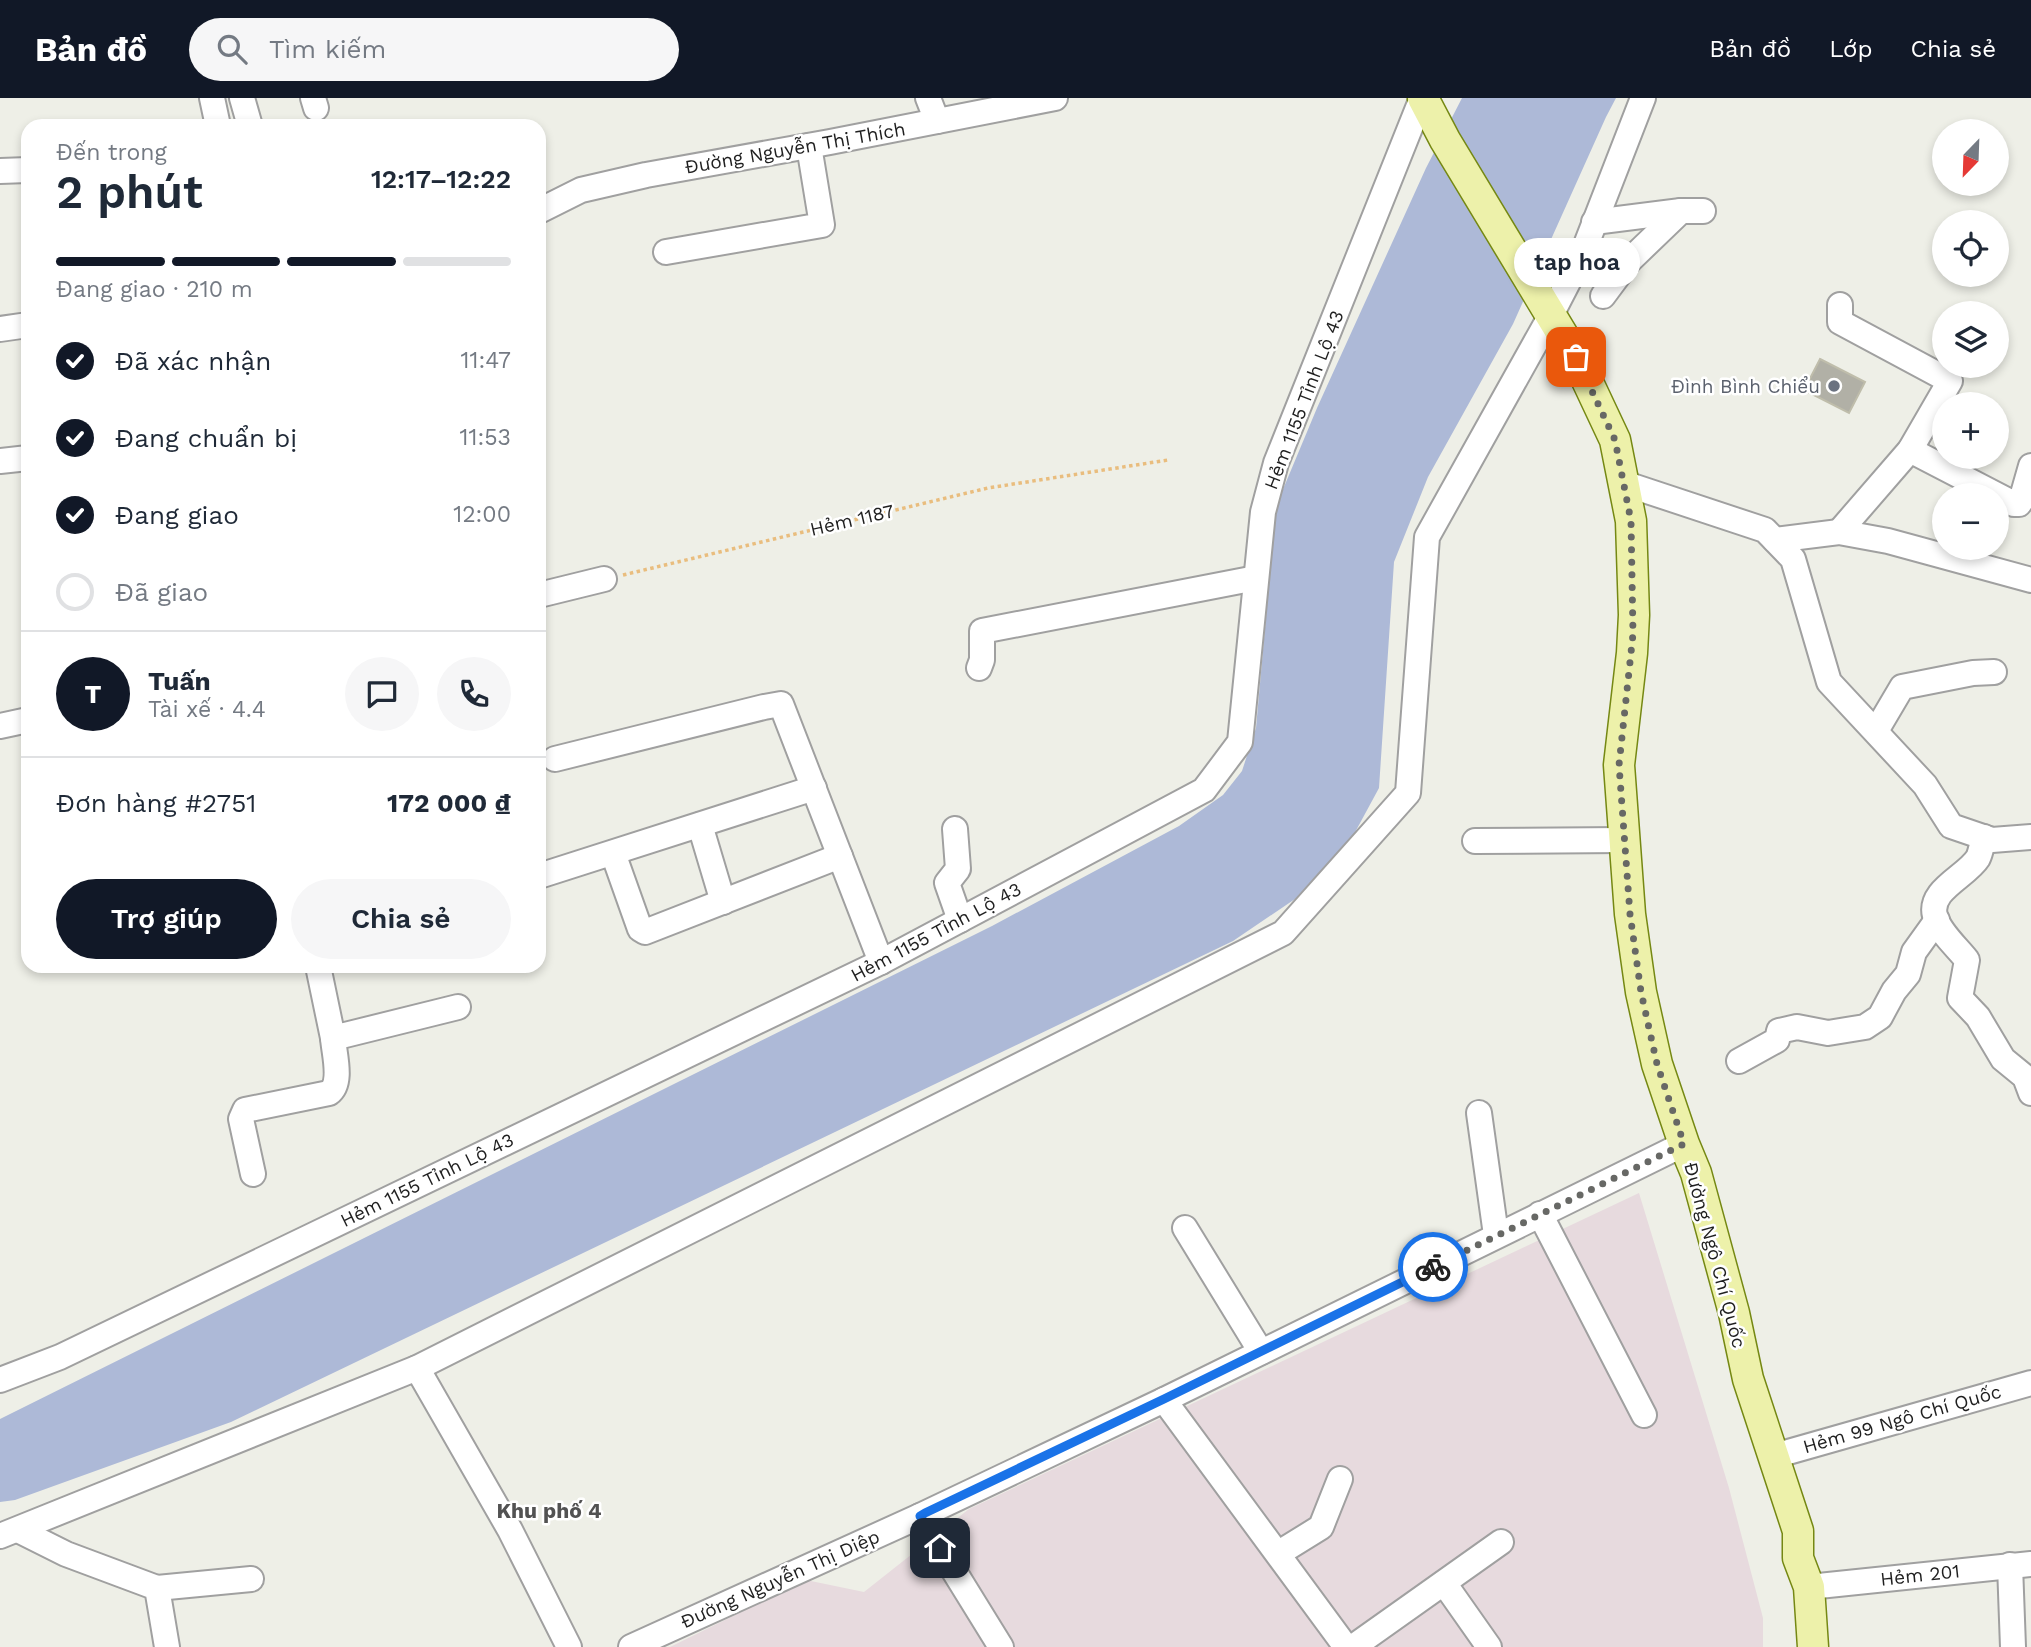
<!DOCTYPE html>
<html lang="vi">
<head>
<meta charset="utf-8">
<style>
  body { margin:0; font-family:"Work Sans",sans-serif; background:#f6f6f7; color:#1f2937; height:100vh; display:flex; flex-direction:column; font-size:26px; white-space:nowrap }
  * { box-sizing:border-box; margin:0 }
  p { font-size:23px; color:#747a83 }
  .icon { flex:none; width:38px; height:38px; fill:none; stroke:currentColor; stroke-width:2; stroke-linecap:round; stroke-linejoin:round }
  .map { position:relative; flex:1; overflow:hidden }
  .sheet { position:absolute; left:21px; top:21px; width:525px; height:854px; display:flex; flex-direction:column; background:#fff; border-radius:21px; box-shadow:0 4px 10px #0003 }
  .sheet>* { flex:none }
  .needle { width:46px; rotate:203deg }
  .buttons { position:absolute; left:1932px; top:21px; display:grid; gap:14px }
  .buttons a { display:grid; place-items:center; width:77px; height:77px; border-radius:50%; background:#fff; box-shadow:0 4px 10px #0003; font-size:35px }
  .pin { position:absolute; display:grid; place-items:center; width:60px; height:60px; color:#fff; margin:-30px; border-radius:14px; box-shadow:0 4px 10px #0006 }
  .courier { position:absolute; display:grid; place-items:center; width:70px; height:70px; margin:-35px; border:5px solid #1a73e8; border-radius:50%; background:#fff; color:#222; box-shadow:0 2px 9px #0007 }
  .bubble { position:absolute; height:49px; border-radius:24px; background:#fff; box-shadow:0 4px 10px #0003; font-size:23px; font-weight:600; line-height:49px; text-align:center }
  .overview em { font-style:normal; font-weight:600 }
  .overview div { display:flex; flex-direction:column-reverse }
  .overview { display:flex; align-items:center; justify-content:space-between; height:119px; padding:0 35px }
  h1 { font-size:46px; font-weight:600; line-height:52px }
  .bar { display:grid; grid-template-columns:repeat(4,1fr); gap:10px 7px; align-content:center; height:84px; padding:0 35px }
  .bar i { height:9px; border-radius:5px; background:#e0e1e3 }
  .bar .selected { background:#111827 }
  .bar p { grid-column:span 4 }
  .line { display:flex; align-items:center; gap:18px; padding:0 35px; border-top:2px solid #e0e1e3 }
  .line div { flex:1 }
  .round { display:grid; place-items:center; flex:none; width:74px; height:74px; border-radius:37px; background:#f6f6f7 }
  ol { padding:0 35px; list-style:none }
  li { display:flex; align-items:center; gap:21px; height:77px }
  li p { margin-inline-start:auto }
  li .icon { padding:7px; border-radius:50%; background:#111827; color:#fff; stroke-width:4 }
  li:last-child { color:#747a83 }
  li i { width:38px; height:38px; border:4px solid #e0e1e3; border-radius:50% }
  .primary-button { display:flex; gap:14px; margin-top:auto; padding:14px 35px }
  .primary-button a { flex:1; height:80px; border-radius:42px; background:#111827; color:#fff; font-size:28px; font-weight:600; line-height:80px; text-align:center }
  .primary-button a+a { background:#f6f6f7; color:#1f2937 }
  header { display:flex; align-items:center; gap:42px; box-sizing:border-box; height:98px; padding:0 35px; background:#111827; color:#fff }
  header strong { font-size:33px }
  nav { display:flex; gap:38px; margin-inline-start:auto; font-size:24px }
  .search { width:490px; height:63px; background:#f6f6f7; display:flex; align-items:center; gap:18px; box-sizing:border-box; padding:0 24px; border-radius:38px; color:#747a83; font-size:26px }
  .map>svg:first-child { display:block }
  .industrial { fill:#e7dade }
  .water { fill:#adb9d7 }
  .building { fill:#b1b0a6; stroke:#bfbdab; stroke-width:2 }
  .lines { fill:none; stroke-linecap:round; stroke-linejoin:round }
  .minor-casing { stroke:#a0a0a0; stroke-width:28 }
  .major-casing { stroke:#758813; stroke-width:33 }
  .path { stroke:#e9bd7e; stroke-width:3.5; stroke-dasharray:3.5 3.5; stroke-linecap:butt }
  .minor { stroke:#fff; stroke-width:24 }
  .major { stroke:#edf1aa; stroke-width:30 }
  .done { stroke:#676865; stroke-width:7; stroke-dasharray:0 12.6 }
  .route { stroke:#1a73e8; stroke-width:9 }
  .worship-dot { fill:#6b7280; stroke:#fff; stroke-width:2.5 }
  .labels { text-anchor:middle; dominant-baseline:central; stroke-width:5; stroke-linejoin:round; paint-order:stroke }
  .street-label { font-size:19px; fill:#1f1f1f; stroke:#fff }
  .worship-label { font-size:19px; fill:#5b616d; stroke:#fff; text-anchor:end }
  .neighbourhood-label { font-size:21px; font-weight:bold; fill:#525252; stroke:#fff }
</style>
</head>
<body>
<header>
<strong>Bản đồ</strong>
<div class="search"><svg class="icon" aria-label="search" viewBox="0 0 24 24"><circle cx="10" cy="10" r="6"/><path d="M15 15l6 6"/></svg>Tìm kiếm</div>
<nav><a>Bản đồ</a><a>Lớp</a><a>Chia sẻ</a></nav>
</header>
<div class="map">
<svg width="2031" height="1549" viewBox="0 0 2031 1549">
  <rect width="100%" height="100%" fill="#eeefe7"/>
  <polygon class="industrial" points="1639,1095 1729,1390 1763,1520 1763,1549 670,1549 806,1482 864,1494 969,1411"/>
  <polygon class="water" points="1462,0 1616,0 1606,19 1513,226 1428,379 1394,464 1379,690 1353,738 1295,801 1233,843 231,1324 15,1402 0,1404 0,1321 992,828 1179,728 1223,697 1242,673 1256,630 1276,408 1317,310 1426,70"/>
  <polygon class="building" points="1820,261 1865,284 1849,315 1804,292"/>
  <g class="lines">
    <defs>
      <g id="minor">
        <polyline points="212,0 218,28"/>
        <polyline points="242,0 250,28"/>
        <polyline points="313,0 316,10"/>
        <polyline points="928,0 937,23"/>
        <polyline points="0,73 28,72"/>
        <polyline points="539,113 581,92 646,77 830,44 1055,0"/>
        <polyline points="1594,124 1681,113 1703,113"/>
        <polyline points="666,154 822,127 809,48"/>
        <polyline points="1603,198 1629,163 1681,113"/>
        <polyline points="0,231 28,227"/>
        <polyline points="1910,352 2014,406 2019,406 2021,403 2031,368"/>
        <polyline points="0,363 28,360"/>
        <polyline points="1623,385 1765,432 1793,461 1829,584 1925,687 1951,728 1992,742 2031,739"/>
        <polyline points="1839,434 1910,352 1950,283 1840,224 1840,207"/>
        <polyline points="1775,442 1839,434 1888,443 2031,482"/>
        <polyline points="539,497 604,481"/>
        <polyline points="979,570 982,562 982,533 1256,480"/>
        <polyline points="0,628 28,622"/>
        <polyline points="1876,633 1902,589 1973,575 1994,574"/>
        <polyline points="555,661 764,609 781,606 881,864"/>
        <polyline points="700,727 723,804"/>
        <polyline points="955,731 958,771 947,785 960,822"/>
        <path d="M 1984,739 C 1982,745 1981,754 1978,760 C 1966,779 1928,792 1935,818 C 1939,834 1957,849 1967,862 L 1960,900 L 1978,919 L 2003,961 L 2025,979 L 2031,995"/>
        <polyline points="1475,743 1624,742"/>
        <polyline points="613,755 640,831 645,834 840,758"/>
        <polyline points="539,778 814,690"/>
        <polyline points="318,868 333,940 458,909"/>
        <polyline points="1739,963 1777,942 1779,933 1797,929 1828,935 1865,929 1880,919 1894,893 1908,876 1914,854 1937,822"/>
        <polyline points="1479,1015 1496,1137"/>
        <path d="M 253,1076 L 241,1021 L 245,1012 L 329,995 C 343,985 334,956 333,940"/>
        <polyline points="1540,1116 1644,1317"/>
        <polyline points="1185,1130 1261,1254"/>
        <polyline points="417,1270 510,1432 569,1549"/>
        <polyline points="0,1282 60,1259 881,864 1204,692 1240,644 1263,414 1276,365 1422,0"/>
        <polyline points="1164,1302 1346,1549"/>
        <polyline points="1774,1358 2031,1285"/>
        <polyline points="920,1418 1001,1549"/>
        <polyline points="18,1432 66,1456 157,1490 167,1549"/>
        <polyline points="0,1438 417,1270 1283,835 1408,695 1427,439 1551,217 1582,157 1643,0"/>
        <polyline points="1279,1455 1321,1429 1340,1381"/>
        <polyline points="2010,1467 2013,1549"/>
        <polyline points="1444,1485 1489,1549"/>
        <polyline points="1809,1489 2031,1466"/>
        <polyline points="157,1490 251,1481"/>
        <polyline points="631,1549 920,1418 1164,1302 1684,1046"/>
        <polyline points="1353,1549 1501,1444"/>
      </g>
      <polyline id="major" points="1423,0 1445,42 1576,259 1615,342 1631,423 1634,517 1632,555 1619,667 1630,816 1641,894 1657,966 1684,1046 1696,1075 1734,1215 1748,1281 1798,1433 1798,1460 1809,1489 1813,1549"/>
    </defs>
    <use href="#minor" class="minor-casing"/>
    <use href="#major" class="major-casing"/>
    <polyline class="path" points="623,477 988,390 1168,362"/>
    <use href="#minor" class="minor"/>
    <use href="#major" class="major"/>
  </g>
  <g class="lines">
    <polyline class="done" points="1433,1169 1684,1046 1657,966 1641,894 1630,816 1619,667 1633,536 1631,423 1615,342 1576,259"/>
    <polyline class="route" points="940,1450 920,1418 925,1415 1164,1301 1433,1169"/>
  </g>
  <circle class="worship-dot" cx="1834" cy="288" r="7"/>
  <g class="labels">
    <g class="street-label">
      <text transform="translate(795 50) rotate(-10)">Đường Nguyễn Thị Thích</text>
      <text transform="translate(1304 302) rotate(-69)">Hẻm 1155 Tỉnh Lộ 43</text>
      <text transform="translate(852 422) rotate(-13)">Hẻm 1187</text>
      <text transform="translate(936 834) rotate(-28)">Hẻm 1155 Tỉnh Lộ 43</text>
      <text transform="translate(427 1082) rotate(-26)">Hẻm 1155 Tỉnh Lộ 43</text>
      <text transform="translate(1715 1157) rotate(75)">Đường Ngô Chí Quốc</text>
      <text transform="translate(1902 1321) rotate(-16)">Hẻm 99 Ngô Chí Quốc</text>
      <text transform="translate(1920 1477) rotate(-6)">Hẻm 201</text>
      <text transform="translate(780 1481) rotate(-24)">Đường Nguyễn Thị Diệp</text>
    </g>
    <g class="worship-label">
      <text x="1820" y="288">Đình Bình Chiểu</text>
    </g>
    <g class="neighbourhood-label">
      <text x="549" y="1412">Khu phố 4</text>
    </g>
  </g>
</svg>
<div class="buttons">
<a><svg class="needle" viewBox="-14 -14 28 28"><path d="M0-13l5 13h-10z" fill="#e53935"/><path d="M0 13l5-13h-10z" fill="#747a83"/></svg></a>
<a><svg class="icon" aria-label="locate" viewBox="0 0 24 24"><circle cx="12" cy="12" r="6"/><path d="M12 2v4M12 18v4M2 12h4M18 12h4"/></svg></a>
<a><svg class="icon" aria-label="layers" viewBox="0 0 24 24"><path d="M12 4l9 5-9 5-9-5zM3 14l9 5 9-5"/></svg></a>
<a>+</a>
<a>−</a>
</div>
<div class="pin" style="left:1576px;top:259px;background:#ea580c"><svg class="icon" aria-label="bag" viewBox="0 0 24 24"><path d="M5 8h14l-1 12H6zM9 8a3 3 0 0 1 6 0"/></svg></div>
<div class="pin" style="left:940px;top:1450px;background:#1f2937"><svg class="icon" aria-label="home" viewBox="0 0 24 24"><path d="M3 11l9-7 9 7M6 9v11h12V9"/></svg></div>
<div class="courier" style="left:1433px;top:1169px"><svg class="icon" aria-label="bike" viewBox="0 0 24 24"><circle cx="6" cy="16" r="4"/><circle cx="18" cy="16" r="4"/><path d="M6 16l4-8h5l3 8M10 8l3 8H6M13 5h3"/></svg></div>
<div class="bubble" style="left:1514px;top:140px;width:126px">tap hoa</div>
<section class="sheet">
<div class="overview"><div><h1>2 phút</h1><p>Đến trong</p></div><em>12:17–12:22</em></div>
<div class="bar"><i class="selected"></i><i class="selected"></i><i class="selected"></i><i></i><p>Đang giao · 210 m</p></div>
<ol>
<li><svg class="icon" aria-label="check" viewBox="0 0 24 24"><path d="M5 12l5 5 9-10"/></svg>Đã xác nhận<p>11:47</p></li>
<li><svg class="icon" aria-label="check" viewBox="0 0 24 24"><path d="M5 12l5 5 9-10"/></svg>Đang chuẩn bị<p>11:53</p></li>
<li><svg class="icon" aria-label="check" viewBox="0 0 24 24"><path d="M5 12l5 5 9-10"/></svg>Đang giao<p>12:00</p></li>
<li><i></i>Đã giao</li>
</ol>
<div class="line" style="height:126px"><b class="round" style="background:#111827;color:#fff">T</b><div><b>Tuấn</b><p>Tài xế · 4.4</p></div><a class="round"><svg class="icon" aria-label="chat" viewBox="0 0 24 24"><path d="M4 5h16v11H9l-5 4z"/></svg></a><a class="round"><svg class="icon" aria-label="phone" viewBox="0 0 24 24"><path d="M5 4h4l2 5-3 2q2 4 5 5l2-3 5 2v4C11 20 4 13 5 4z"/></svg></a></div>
<div class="line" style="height:91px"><div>Đơn hàng #2751</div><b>172 000 ₫</b></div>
<div class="primary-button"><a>Trợ giúp</a><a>Chia sẻ</a></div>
</section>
</div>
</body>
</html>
